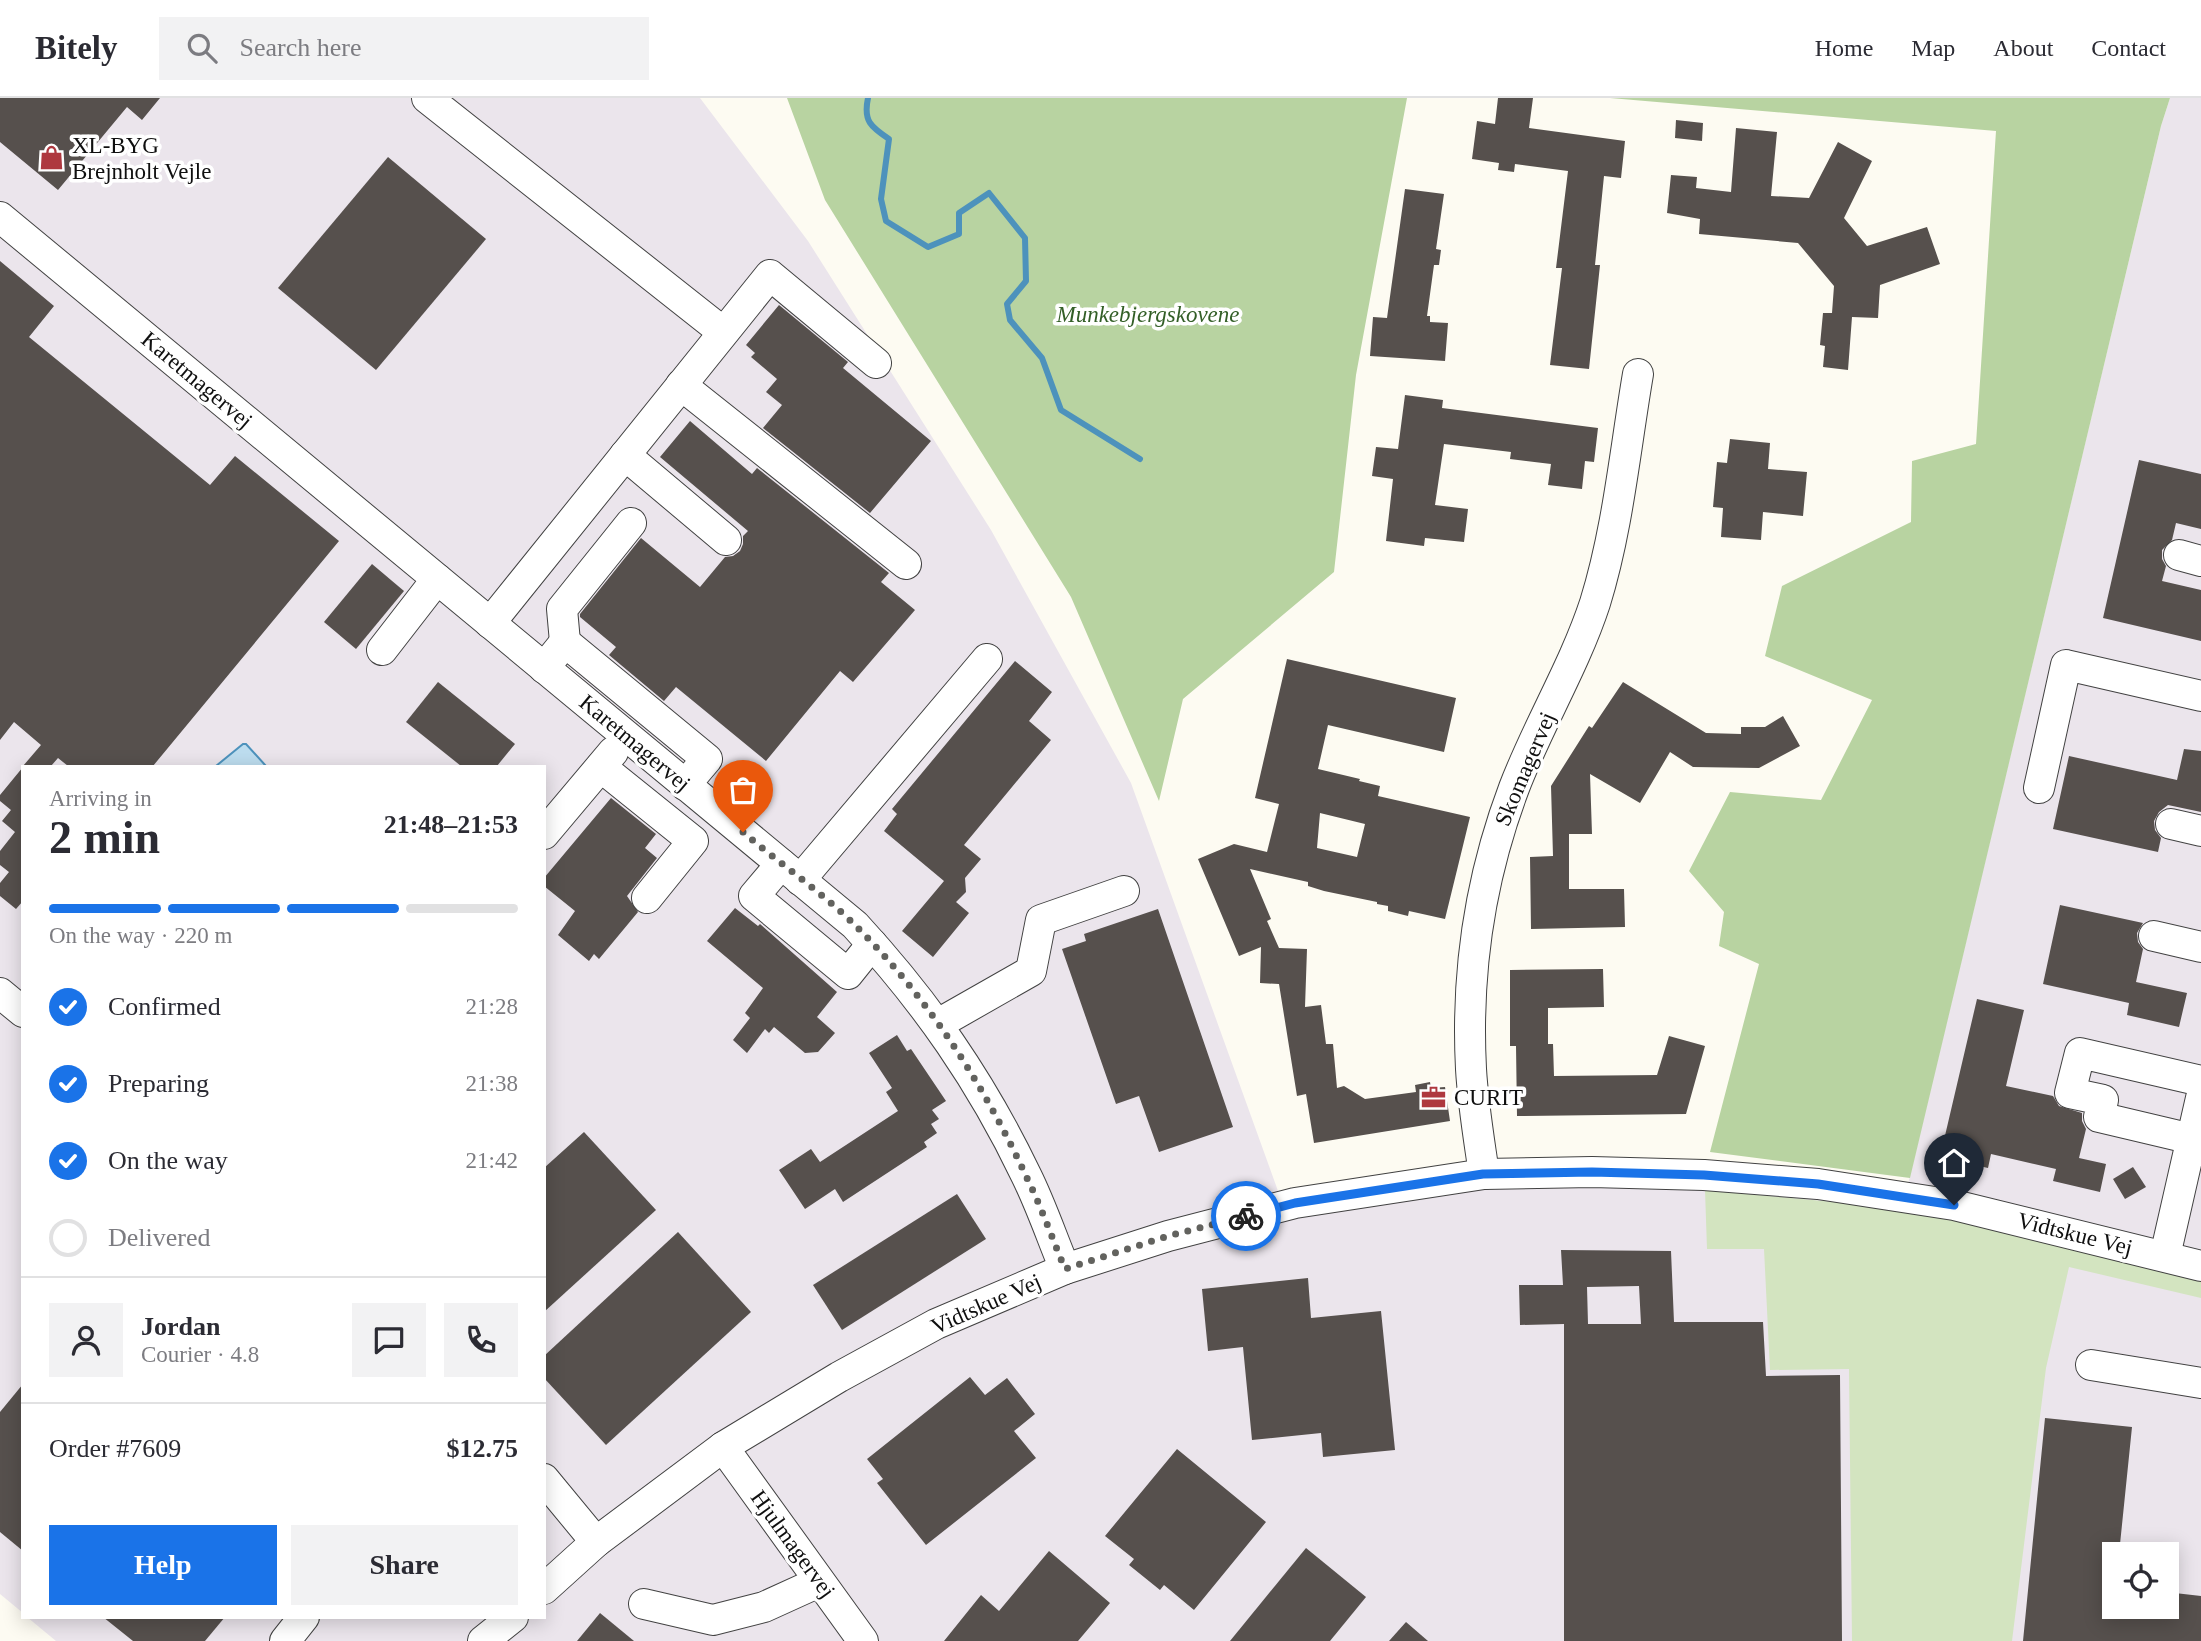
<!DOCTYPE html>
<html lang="en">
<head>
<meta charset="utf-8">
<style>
  body { margin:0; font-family:"Times New Roman",serif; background:#f2f2f3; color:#2b2b33; height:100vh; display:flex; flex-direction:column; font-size:26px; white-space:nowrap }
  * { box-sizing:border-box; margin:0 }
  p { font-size:23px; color:#7c7c81 }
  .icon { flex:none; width:38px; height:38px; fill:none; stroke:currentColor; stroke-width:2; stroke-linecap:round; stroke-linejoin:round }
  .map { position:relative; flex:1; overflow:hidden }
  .sheet { position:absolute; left:21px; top:667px; width:525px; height:854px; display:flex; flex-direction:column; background:#fff; border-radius:0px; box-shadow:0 4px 18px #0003 }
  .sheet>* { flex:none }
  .fabs { position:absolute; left:2102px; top:1444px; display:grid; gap:14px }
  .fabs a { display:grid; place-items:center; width:77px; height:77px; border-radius:0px; background:#fff; box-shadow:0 4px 18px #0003; font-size:35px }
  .pin { position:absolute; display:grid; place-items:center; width:60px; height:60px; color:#fff; margin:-72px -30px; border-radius:50% 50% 50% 0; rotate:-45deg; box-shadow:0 0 7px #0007 }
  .pin .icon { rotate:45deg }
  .courier { position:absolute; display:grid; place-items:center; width:70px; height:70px; margin:-35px; border:5px solid #1a73e8; border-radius:50%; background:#fff; color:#222; box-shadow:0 2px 9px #0007 }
  .summary em { font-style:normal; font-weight:700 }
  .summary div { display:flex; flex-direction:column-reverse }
  .summary { display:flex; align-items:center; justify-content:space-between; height:119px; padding:0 28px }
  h1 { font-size:46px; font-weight:700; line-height:52px }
  .bar { display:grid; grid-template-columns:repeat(4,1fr); gap:10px 7px; align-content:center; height:84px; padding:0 28px }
  .bar i { height:9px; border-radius:5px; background:#e1e1e2 }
  .bar .current { background:#1a73e8 }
  .bar p { grid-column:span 4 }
  .line { display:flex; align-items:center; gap:18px; padding:0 28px; border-top:2px solid #e1e1e2 }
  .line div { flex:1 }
  .round { display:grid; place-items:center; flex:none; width:74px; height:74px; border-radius:0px; background:#f2f2f3 }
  ol { padding:0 28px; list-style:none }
  li { display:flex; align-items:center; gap:21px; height:77px }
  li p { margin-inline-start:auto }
  li .icon { padding:7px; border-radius:50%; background:#1a73e8; color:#fff; stroke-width:4 }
  li:last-child { color:#7c7c81 }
  li i { width:38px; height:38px; border:4px solid #e1e1e2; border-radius:50% }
  .cta { display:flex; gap:14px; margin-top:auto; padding:14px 28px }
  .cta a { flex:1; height:80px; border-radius:0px; background:#1a73e8; color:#fff; font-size:28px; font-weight:700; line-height:80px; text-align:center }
  .cta a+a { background:#f2f2f3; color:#2b2b33 }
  header { display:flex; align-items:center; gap:42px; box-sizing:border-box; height:98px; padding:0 35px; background:#fff; border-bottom:2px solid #e1e1e2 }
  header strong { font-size:33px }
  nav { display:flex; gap:38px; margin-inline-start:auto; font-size:24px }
  .search { width:490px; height:63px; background:#f2f2f3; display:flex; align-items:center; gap:18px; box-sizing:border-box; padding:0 24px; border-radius:0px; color:#7c7c81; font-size:26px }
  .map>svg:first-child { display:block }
  .industrial { fill:#ebe5ec; fill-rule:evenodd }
  .green { fill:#d3e4c0 }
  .forest { fill:#b8d3a1 }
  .water { fill:#bdddef; stroke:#4d92bc; stroke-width:2 }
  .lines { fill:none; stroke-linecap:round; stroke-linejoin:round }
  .stream { stroke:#4d92bc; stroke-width:6 }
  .building { fill:#56504d; fill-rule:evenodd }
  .minor-casing { stroke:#424242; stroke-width:32 }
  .minor { stroke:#fff; stroke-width:30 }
  .done { stroke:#62625e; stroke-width:7; stroke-dasharray:0 12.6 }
  .route { stroke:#1a73e8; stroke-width:9 }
  .labels { text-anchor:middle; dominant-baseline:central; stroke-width:7; stroke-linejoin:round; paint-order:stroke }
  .poi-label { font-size:23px; fill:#0f0f0f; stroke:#fff; text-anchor:start }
  .park-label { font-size:23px; font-style:italic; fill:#335f27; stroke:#fff }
  .street-label { font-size:23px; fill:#0f0f0f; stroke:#fff }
</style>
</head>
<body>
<header>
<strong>Bitely</strong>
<div class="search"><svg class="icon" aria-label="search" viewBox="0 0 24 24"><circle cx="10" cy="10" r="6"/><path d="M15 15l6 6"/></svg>Search here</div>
<nav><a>Home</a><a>Map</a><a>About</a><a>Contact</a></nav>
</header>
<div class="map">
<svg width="2201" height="1543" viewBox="0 0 2201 1543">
  <rect width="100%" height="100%" fill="#fdfbf2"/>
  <path class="industrial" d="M 0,0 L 700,0 L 808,143 L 991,432 L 1131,685 L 1287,1118 L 1504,1088 L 1688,1086 L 1903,1107 L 2161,28 L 2170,0 L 2201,0 L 2201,1543 L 56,1543 L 27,1519 L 544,1519 L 544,668 L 23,668 L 23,1515 L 0,1496 ZM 2114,1456 L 2166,1456 L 2166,1508 L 2114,1508 Z"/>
  <polygon class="green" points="1705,1092 1898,1110 2072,1144 2201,1179 2201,1200 2069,1169 2046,1270 2012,1543 1852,1543 1849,1271 1770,1272 1764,1151 1707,1151"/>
  <g class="forest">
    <polygon points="787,0 1407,0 1356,277 1334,474 1183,601 1159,703 1071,499 825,102"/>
    <polygon points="1610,0 2170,0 2161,28 1910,1080 1710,1054 1759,866 1719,848 1724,814 1689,773 1730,694 1821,702 1872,602 1765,558 1782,488 1911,424 1912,363 1976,346 1996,33"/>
  </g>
  <polygon class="water" points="243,646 246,646 266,668 216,668"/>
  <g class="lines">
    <path class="stream" d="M 868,0 C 863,23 871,29 889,41 L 881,101 L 886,123 L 928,149 L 959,136 L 959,115 L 989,95 L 1025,140 L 1026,183 L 1007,206 L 1010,222 L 1042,260 L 1061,312 L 1140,361"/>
  </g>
  <g class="building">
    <polygon points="0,0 160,0 142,22 127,9 58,92 0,44"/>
    <polygon points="1498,0 1533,0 1529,30 1625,43 1621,80 1604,78 1595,167 1600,167 1589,271 1550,267 1562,170 1556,170 1568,73 1515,66 1514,74 1498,72 1499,65 1472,61 1477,23 1495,26"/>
    <polygon points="1676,22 1703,25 1702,43 1675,40"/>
    <polygon points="1736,30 1777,34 1771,98 1809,100 1838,44 1872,63 1844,120 1867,148 1927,129 1940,166 1880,187 1878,220 1852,219 1848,272 1823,269 1825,248 1820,247 1823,215 1832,215 1834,188 1798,145 1699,136 1700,121 1667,115 1671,77 1697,79 1696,90 1731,94"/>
    <polygon points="388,59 486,141 376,272 278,190"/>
    <polygon points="1405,91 1444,96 1436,151 1441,152 1439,167 1434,167 1427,218 1430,218 1430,224 1448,225 1445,263 1370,258 1373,219 1387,220"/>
    <polygon points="0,163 54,208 29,239 210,387 235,358 339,443 153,668 68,668 58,660 51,668 23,668 41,647 14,624 0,642"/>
    <polygon points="779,207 848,264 843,270 931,343 870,415 763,330 782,307 766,294 777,281 751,259 755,255 746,247"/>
    <polygon points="1405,297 1443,302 1442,310 1598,330 1594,364 1585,363 1582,391 1548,387 1551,366 1510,361 1511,354 1444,346 1435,407 1468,411 1464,444 1425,440 1424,448 1386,443 1393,381 1372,378 1376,349 1398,351"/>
    <polygon points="690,323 752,376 757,370 889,475 881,484 915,512 853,584 840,573 766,663 676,589 664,603 609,557 616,549 580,519 580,516 641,440 700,489 725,459 733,458 740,453 743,446 743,438 748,433 660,359"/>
    <polygon points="1730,341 1770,345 1768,371 1807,374 1803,418 1763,414 1761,442 1721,439 1723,410 1713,409 1717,364 1727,365"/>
    <polygon points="2139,362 2201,376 2201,431 2176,425 2172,442 2162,452 2162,461 2166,468 2162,483 2201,492 2201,543 2103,520"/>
    <polygon points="372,466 404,493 356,551 324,524"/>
    <path d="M 1287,561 L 1456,600 L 1444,654 L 1328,627 L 1318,671 L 1360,681 L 1359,683 L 1380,688 L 1378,698 L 1470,719 L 1445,821 L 1409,813 L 1408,818 L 1388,813 L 1388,808 L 1377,806 L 1377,804 L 1324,793 L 1308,788 L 1308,784 L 1250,771 L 1271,821 L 1267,823 L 1279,850 L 1307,851 L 1305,909 L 1321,907 L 1326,946 L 1333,946 L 1337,990 L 1344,988 L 1365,1001 L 1416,994 L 1415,987 L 1430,984 L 1431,990 L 1445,989 L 1450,1023 L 1314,1045 L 1306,996 L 1297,998 L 1279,886 L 1260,885 L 1261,849 L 1239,858 L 1198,761 L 1234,746 L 1267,754 L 1279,706 L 1255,700 ZM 1320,715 L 1365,726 L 1357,759 L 1317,750 Z"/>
    <polygon points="1015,563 1052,594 1029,623 1051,642 964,747 981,761 965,780 966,794 956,804 969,815 933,859 902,833 944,783 884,733 897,716 892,711"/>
    <polygon points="438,584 515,646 497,668 461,668 406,624"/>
    <polygon points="1623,584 1706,635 1741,636 1741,629 1765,629 1783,618 1800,648 1759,670 1693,669 1670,654 1640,705 1590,676 1592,736 1569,736 1569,791 1624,791 1625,829 1531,831 1530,759 1553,758 1551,688 1589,628 1592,630"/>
    <polygon points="2184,651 2201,653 2201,714 2168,707 2159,714 2154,723 2155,732 2161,740 2158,754 2053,731 2069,658 2177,682"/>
    <polygon points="23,669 23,803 16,811 0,798 0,785 9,774 0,767 0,753 15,734 2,723 11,712 0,703 0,697"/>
    <polygon points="611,700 656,736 645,750 657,760 627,798 638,814 599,861 594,856 589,863 558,837 575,813 544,788 544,780"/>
    <polygon points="2060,807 2143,825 2137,835 2138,844 2143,851 2136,884 2187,895 2179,929 2127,917 2129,905 2043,886"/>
    <polygon points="735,810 758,828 760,826 837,894 817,919 835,935 818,954 805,955 774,929 769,935 765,931 747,955 733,942 750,920 745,915 763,890 707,843"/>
    <polygon points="1158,811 1233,1029 1159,1054 1139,998 1116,1006 1062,851 1086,843 1084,836"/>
    <polygon points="1603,871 1604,909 1548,910 1548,946 1553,946 1554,978 1657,977 1669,938 1705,948 1686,1016 1517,1018 1516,948 1510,948 1510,872"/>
    <polygon points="1977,901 2024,912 2006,988 2053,998 2059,1008 2082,1015 2082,1023 2086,1031 2079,1060 2106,1066 2100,1094 2053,1083 2056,1071 1991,1056 1988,1070 1940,1059"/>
    <polygon points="897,937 907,953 911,951 946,1003 932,1012 939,1021 931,1026 937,1035 924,1044 927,1049 843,1104 835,1091 805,1111 779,1072 811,1051 820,1064 898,1013 886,994 892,990 869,955"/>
    <polygon points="584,1034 656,1112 544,1214 544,1070"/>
    <polygon points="2133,1069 2146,1089 2125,1101 2113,1081"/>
    <polygon points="957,1096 986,1141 842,1232 813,1187"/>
    <polygon points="678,1134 751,1214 606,1347 544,1280 544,1258"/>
    <path d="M 1561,1152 L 1671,1153 L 1674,1224 L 1763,1224 L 1766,1278 L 1840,1277 L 1842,1543 L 1564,1543 L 1564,1226 L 1520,1227 L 1519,1187 L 1563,1187 ZM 1639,1188 L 1641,1226 L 1588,1226 L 1587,1189 Z"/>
    <polygon points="1308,1180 1311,1220 1381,1213 1395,1352 1323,1359 1321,1335 1252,1342 1243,1249 1208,1253 1202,1191"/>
    <polygon points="970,1279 985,1297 1007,1280 1035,1316 1014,1333 1036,1360 926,1447 877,1385 883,1381 867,1361"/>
    <polygon points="23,1286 23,1453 0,1434 0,1314"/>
    <polygon points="2045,1320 2132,1329 2119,1456 2114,1456 2114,1508 2166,1508 2166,1494 2201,1498 2201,1543 2023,1543"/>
    <polygon points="1177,1351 1266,1424 1194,1512 1164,1487 1160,1492 1129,1467 1134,1461 1105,1438"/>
    <polygon points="1306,1450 1366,1499 1330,1543 1230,1543"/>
    <polygon points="1049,1453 1110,1505 1078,1543 944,1543 981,1497 999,1513"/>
    <polygon points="600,1515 634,1543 577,1543"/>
    <polygon points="103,1519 225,1519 205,1543 133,1543"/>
    <polygon points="1406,1524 1428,1543 1389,1543"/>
  </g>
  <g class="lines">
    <defs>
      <g id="minor">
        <polyline points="427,0 723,234"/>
        <path d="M 0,119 L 855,827 C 926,904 981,983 1026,1077 C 1041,1107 1052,1140 1065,1171"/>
        <polyline points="681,287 906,466"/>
        <polyline points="625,357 726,442"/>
        <polyline points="2179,457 2201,463"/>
        <polyline points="490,525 770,177 876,265"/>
        <polyline points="565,544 562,511 631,425"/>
        <polyline points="382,552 437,481"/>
        <polyline points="544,570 565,544 707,661 685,687"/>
        <polyline points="601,669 693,743 647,800"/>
        <polyline points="2039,690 2066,567 2201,598"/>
        <polyline points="2171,726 2201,733"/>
        <polyline points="544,736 613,654"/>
        <polyline points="781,766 754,798 848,876 872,846"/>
        <polyline points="800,782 987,561"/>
        <polyline points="2154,838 2201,849"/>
        <polyline points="0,895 23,914"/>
        <polyline points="938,926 1031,873 1041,822 1124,793"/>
        <polyline points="2192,1041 2099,1019 2103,1002 2070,995 2080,955 2201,983"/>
        <path d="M 1484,1076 C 1479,1041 1473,1006 1471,971 C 1466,875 1480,780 1514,690 C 1538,627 1574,569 1595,505 C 1618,431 1625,352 1638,276"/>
        <polyline points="2165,1158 2201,1000"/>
        <polyline points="2091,1267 2201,1285"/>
        <polyline points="723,1349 863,1543"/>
        <polyline points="544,1381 596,1444"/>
        <polyline points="544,1491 596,1444 723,1349 839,1279 936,1226 1065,1171 1168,1138 1295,1105 1484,1076 1592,1074 1704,1077 1818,1086 1954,1107 2201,1168"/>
        <polyline points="644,1506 713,1522 764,1509 819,1484"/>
        <polyline points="285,1543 304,1519"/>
        <polyline points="483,1543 513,1519"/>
      </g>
    </defs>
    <use href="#minor" class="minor-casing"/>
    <use href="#minor" class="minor"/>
  </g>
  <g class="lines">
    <path class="done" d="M 743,734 C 779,765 823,795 857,829 C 928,900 984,987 1026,1078 C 1041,1108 1052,1140 1065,1171 L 1168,1138 L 1246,1118"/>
    <polyline class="route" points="1246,1118 1295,1105 1483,1076 1592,1074 1704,1077 1818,1086 1954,1107"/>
  </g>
  <defs>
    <symbol id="shop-bare" viewBox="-9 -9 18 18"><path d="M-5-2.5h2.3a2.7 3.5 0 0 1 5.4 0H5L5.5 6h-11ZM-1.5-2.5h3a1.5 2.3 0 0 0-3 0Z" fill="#ae383f" stroke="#fff" stroke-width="2.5" paint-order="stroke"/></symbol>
    <symbol id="office-bare" viewBox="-9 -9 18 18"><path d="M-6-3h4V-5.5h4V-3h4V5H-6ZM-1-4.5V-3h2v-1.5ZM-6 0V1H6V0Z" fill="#ae383f" stroke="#fff" stroke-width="2.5" paint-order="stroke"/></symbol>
  </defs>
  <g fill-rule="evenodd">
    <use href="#shop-bare" x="34" y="42" width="35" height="35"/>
    <use href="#office-bare" x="1416" y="982" width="35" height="35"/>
  </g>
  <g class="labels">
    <g class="poi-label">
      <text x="72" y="47">XL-BYG<tspan x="72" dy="26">Brejnholt Vejle</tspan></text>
      <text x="1454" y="999">CURIT</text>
    </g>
    <g class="park-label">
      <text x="1148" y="216">Munkebjergskovene</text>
    </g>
    <g class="street-label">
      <text transform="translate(197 282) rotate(40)">Karetmagervej</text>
      <text transform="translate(635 645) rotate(40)">Karetmagervej</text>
      <text transform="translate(1525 671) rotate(-67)">Skomagervej</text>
      <text transform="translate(2075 1136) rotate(14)">Vidtskue Vej</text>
      <text transform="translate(986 1206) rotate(-24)">Vidtskue Vej</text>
      <text transform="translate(793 1446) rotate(54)">Hjulmagervej</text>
    </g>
  </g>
</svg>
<div class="fabs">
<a><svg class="icon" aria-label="locate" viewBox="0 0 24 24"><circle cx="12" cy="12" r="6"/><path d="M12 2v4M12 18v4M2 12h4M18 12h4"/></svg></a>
</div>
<div class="pin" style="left:743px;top:734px;background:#ea580c"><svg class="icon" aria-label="bag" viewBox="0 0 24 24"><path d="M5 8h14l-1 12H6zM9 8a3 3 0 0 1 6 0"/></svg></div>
<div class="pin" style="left:1954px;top:1107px;background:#1f2937"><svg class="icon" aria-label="home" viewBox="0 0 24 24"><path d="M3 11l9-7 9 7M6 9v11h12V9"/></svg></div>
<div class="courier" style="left:1246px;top:1118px"><svg class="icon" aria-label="bike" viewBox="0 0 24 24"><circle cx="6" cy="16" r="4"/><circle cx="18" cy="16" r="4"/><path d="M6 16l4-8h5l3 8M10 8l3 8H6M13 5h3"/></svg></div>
<section class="sheet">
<div class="summary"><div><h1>2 min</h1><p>Arriving in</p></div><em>21:48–21:53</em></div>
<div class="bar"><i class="current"></i><i class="current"></i><i class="current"></i><i></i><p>On the way · 220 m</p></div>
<ol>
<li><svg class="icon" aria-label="check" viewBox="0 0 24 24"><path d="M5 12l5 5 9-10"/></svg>Confirmed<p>21:28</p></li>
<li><svg class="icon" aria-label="check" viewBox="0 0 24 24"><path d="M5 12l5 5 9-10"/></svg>Preparing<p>21:38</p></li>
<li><svg class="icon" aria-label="check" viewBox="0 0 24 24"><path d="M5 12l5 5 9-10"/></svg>On the way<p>21:42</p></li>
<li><i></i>Delivered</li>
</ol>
<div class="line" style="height:126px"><a class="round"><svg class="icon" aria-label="person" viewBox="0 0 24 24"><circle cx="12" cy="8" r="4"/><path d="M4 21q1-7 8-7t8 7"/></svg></a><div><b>Jordan</b><p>Courier · 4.8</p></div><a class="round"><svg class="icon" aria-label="chat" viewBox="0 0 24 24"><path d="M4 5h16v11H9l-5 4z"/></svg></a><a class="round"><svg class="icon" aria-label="phone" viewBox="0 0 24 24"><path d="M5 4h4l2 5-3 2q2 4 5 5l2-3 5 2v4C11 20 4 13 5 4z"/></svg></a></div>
<div class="line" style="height:91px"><div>Order #7609</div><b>$12.75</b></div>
<div class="cta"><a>Help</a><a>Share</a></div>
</section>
</div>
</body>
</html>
